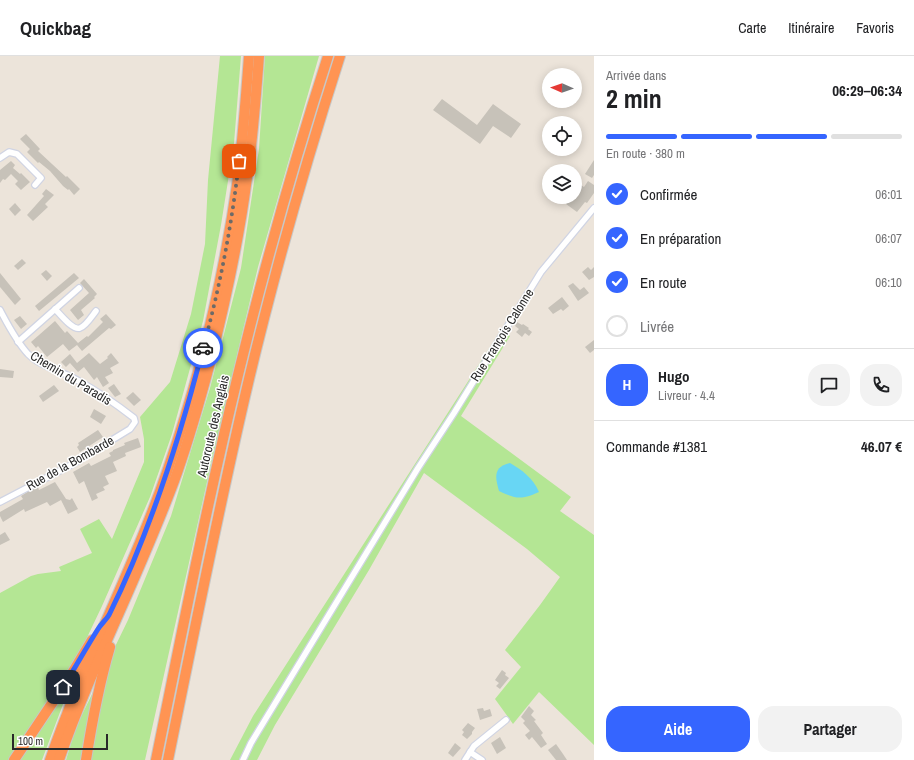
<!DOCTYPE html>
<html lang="fr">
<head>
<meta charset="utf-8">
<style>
  body { margin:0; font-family:"Archivo Narrow",sans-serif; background:#f2f2f2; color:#202124; height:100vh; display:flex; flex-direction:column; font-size:15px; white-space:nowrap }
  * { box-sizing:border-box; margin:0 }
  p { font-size:13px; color:#757577 }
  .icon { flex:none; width:22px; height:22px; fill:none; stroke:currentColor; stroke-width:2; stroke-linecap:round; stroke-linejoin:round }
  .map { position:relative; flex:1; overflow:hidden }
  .details { display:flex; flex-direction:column; background:#fff; width:320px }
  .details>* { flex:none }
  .needle { width:26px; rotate:272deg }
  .controls { position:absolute; left:542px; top:12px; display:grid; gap:8px }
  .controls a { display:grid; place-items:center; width:40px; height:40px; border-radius:50%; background:#fff; box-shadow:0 2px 10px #0003; font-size:20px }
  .scale { position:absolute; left:12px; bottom:10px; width:96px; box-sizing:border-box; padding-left:4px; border:2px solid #292929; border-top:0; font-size:11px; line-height:14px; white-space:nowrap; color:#292929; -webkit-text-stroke:3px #fff; paint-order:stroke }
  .pin { position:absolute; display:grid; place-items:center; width:34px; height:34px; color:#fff; margin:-17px; border-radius:8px; box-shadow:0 2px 6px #0006 }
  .courier { position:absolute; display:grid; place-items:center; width:40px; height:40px; margin:-20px; border:3px solid #3565ff; border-radius:50%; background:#fff; color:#222; box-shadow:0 1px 5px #0007 }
  .headline em { font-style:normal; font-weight:700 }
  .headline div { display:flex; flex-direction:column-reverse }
  .headline { display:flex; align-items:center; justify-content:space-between; height:68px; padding:0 12px }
  h1 { font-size:26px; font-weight:700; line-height:30px }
  .bar { display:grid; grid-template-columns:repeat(4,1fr); gap:6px 4px; align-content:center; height:48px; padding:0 12px }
  .bar i { height:5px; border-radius:3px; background:#e0e0e0 }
  .bar .selected { background:#3565ff }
  .bar p { grid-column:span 4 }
  .line { display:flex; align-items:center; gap:10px; padding:0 12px; border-top:1px solid #e0e0e0 }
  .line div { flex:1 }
  .round { display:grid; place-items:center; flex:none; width:42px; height:42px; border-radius:16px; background:#f2f2f2 }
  ol { padding:0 12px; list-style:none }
  li { display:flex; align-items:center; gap:12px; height:44px }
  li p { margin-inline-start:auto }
  li .icon { padding:4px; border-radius:50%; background:#3565ff; color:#fff; stroke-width:4 }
  li:last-child { color:#757577 }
  li i { width:22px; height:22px; border:2px solid #e0e0e0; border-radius:50% }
  .action { display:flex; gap:8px; margin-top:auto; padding:8px 12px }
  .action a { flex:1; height:46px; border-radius:16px; background:#3565ff; color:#fff; font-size:16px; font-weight:700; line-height:46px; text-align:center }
  .action a+a { background:#f2f2f2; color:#202124 }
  header { display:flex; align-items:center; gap:24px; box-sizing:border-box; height:56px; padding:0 20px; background:#fff; border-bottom:1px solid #e0e0e0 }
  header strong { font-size:19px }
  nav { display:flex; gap:22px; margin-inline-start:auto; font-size:14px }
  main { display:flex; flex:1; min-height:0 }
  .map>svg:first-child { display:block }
  .green { fill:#b4e694 }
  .water { fill:#68d6f4 }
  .building { fill:#c7c2b9 }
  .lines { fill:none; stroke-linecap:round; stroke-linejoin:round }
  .street-casing { stroke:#d0d4e3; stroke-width:8 }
  .highway-casing { stroke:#c7c7c7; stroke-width:12 }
  .street { stroke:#fff; stroke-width:5.5 }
  .highway { stroke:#ff9453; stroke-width:10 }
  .done { stroke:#6d6a67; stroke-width:4; stroke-dasharray:0 7.2 }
  .route { stroke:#3565ff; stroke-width:5 }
  .labels { text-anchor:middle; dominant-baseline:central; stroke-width:3; stroke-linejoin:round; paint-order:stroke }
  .street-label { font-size:13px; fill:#292929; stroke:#fff }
</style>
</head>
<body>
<header>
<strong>Quickbag</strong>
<nav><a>Carte</a><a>Itinéraire</a><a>Favoris</a></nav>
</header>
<main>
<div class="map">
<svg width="594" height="704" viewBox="0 0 594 704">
  <rect width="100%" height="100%" fill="#ece4da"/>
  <g class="green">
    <polygon points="220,0 241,0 234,87 221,169 203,265 172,378 150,441 102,550 82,592 59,627 65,643 42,704 0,704 0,537 31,520 38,518 61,515 59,511 92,497 80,473 99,463 112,483 144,406 144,383 140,361 170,326 191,258 205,188 208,124"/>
    <polygon points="265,0 319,0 258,211 211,408 145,704 66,704 76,671 128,564 171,460 210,332 241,212 259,93"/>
    <polygon points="501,274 510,280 461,360 571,441 560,455 594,479 594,689 539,636 513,668 495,643 521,611 505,594 540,549 560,521 527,493 424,417 369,514 275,669 257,704 230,704 253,660"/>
  </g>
  <path class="water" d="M 510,407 C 522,414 533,422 539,436 C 521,444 516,443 499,435 C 495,421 493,411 510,407 Z"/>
  <g class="building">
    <polygon points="442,43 477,69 493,48 521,68 511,82 493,70 480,88 433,54"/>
    <polygon points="26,78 40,93 38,95 66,121 67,120 80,133 74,139 69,133 68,134 63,130 50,115 39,106 38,107 27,96 30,93 20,83"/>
    <polygon points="594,104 594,119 592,122 585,118"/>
    <polygon points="11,105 15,109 13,112 20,118 21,117 30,126 21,134 15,128 18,125 11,118 5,124 3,123 0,127 0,114"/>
    <polygon points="588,125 594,129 594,137 587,147 585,146 577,156 566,148 570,141 575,141 575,134 579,128 584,131"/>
    <polygon points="46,133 54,139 45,148 48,151 33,165 27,159 44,140 42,138"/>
    <polygon points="15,147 21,154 15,160 9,153"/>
    <polygon points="22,203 26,207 18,214 14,210"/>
    <polygon points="588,211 591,214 594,211 594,221 589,224 582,216"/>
    <polygon points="46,214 52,220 47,225 41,218"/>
    <polygon points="0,217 21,243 15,249 0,231"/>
    <polygon points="74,217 79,222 39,255 35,250"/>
    <polygon points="84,223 97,238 94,241 95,242 81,254 84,259 78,264 70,254 89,237 80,227"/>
    <polygon points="573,227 580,234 584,231 589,237 578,245 568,230"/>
    <polygon points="562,241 569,250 563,255 561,253 553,258 548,252"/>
    <polygon points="106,258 116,269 111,273 109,272 82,295 77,289 69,295 63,288 47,301 38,290 36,292 31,286 55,265 65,277 67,275 78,287 87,280 88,281 103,266 100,263"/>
    <polygon points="20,260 27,268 21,273 14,264"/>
    <polygon points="517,266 522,269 523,268 529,272 528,273 532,276 529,280 525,277 522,281 516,276 519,273 515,270"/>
    <polygon points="594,284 594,294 590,297 585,291"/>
    <polygon points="89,297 100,308 108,302 107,301 111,297 119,307 110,312 113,317 105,321 109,327 103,331 97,321 94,324 84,311 78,316 70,307 66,311 61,306 70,298 77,307"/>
    <polygon points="0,313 14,315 13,322 0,321"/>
    <polygon points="114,328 121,338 115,341 108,332"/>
    <polygon points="54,329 59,335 43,346 39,340"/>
    <polygon points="133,336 141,344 134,350 126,342"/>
    <polygon points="94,353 106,360 101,368 90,361"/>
    <polygon points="98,374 103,381 80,396 77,391 79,389 78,387"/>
    <polygon points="138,382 141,391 125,397 126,400 113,406 117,415 105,420 109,428 103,431 105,434 96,438 98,442 92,445 84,425 79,428 73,416 89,407 91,410 111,400 109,397 113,395 113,394 125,389 124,387"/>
    <polygon points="55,426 66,443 70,444 72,442 78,453 68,458 61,444 50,450 47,446 25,456 24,453 3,466 0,460 0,456 23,443 21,440 29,435 38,431 39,434"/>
    <polygon points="5,476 10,484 0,489 0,479"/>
    <polygon points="502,614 506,617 505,619 509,622 500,633 496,630 499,627 495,624"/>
    <polygon points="529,650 534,655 531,659 536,664 534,665 543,677 541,679 547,688 541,692 532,681 529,684 525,679 530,675 523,667 525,665 521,661"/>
    <polygon points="483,652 484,655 490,653 492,660 480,664 477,653"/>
    <polygon points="468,667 475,672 472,676 472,678 467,683 462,679 464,676 462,674"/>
    <polygon points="500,681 506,692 497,698 491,687"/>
    <polygon points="455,687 461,692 453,701 448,697"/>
    <polygon points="556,688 563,698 567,704 556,704 548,694"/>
  </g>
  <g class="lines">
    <defs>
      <g id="street">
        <polyline points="0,102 9,96 17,98 41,122 35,129"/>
        <path d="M 55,253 C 60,258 73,275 80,272 C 86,270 92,260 96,255"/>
        <path d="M 0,254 C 8,269 16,285 28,298 C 41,311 62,315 77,324 C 97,335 116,348 134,362 L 135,366 L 130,373 L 71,409 L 0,446"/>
        <polyline points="18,286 79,232"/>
        <polyline points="470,696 482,704"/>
        <polyline points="243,704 251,687 418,412 454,357 541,216 594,152"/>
        <polyline points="465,704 474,690 506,664"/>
      </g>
      <g id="highway">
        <polyline points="14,704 71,619 92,584"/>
        <path d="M 50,704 C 84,605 134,512 168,413 C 201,318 224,220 238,122 C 243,81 246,41 249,0"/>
        <path d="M 59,704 C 93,606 142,514 177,417 C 190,380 201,341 211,303 C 226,243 239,183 247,122 C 253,81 256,41 259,0"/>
        <path d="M 86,704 C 92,666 99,628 110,591"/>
        <path d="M 156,704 C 182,576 207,447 238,319 C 264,212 294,105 328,0"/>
        <path d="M 168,704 C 194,577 219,449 249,323 C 275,214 306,106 340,0"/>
      </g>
    </defs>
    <use href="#street" class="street-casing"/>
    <use href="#highway" class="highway-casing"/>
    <use href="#street" class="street"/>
    <use href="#highway" class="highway"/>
  </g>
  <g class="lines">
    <path class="done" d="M 203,292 C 220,231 232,168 239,105"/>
    <path class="route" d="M 63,631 C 75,612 86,592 98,573 C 101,568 106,564 109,559 C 150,476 180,382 203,292"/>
  </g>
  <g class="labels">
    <g class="street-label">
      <text transform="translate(502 279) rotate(-58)">Rue François Calonne</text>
      <text transform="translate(71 322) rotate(31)">Chemin du Paradis</text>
      <text transform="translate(213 370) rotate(-77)">Autoroute des Anglais</text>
      <text transform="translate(70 407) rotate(-29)">Rue de la Bombarde</text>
    </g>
  </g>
</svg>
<div class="controls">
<a><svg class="needle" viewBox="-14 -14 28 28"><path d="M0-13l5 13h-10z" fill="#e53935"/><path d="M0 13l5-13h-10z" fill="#757577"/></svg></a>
<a><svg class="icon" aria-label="locate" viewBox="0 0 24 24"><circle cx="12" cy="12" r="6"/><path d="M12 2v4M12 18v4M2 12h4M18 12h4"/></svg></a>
<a><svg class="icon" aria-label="layers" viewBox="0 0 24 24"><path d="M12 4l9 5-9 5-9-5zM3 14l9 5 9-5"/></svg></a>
</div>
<div class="scale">100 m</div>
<div class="pin" style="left:239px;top:105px;background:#ea580c"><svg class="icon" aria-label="bag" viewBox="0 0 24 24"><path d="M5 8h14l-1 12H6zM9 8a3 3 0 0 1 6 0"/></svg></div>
<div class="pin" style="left:63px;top:631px;background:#1f2937"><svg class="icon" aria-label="home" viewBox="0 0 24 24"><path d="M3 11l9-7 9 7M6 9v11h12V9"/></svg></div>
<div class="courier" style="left:203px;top:292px"><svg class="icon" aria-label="car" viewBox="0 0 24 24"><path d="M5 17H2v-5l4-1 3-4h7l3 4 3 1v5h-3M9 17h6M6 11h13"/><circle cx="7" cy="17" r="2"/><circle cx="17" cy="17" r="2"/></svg></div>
</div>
<section class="details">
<div class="headline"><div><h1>2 min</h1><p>Arrivée dans</p></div><em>06:29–06:34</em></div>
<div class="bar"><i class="selected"></i><i class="selected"></i><i class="selected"></i><i></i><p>En route · 380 m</p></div>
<ol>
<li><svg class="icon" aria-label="check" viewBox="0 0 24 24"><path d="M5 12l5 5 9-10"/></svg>Confirmée<p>06:01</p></li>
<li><svg class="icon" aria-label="check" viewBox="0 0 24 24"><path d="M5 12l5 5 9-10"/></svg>En préparation<p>06:07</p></li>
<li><svg class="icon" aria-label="check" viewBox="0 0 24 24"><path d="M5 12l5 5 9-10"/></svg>En route<p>06:10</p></li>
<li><i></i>Livrée</li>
</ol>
<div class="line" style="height:72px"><b class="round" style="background:#3565ff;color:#fff">H</b><div><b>Hugo</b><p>Livreur · 4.4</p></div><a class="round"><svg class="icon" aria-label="chat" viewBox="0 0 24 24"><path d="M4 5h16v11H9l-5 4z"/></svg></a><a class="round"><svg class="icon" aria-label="phone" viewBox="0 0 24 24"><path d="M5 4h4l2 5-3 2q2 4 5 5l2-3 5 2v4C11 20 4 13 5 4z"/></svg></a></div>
<div class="line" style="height:52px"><div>Commande #1381</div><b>46.07 €</b></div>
<div class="action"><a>Aide</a><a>Partager</a></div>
</section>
</main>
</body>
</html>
